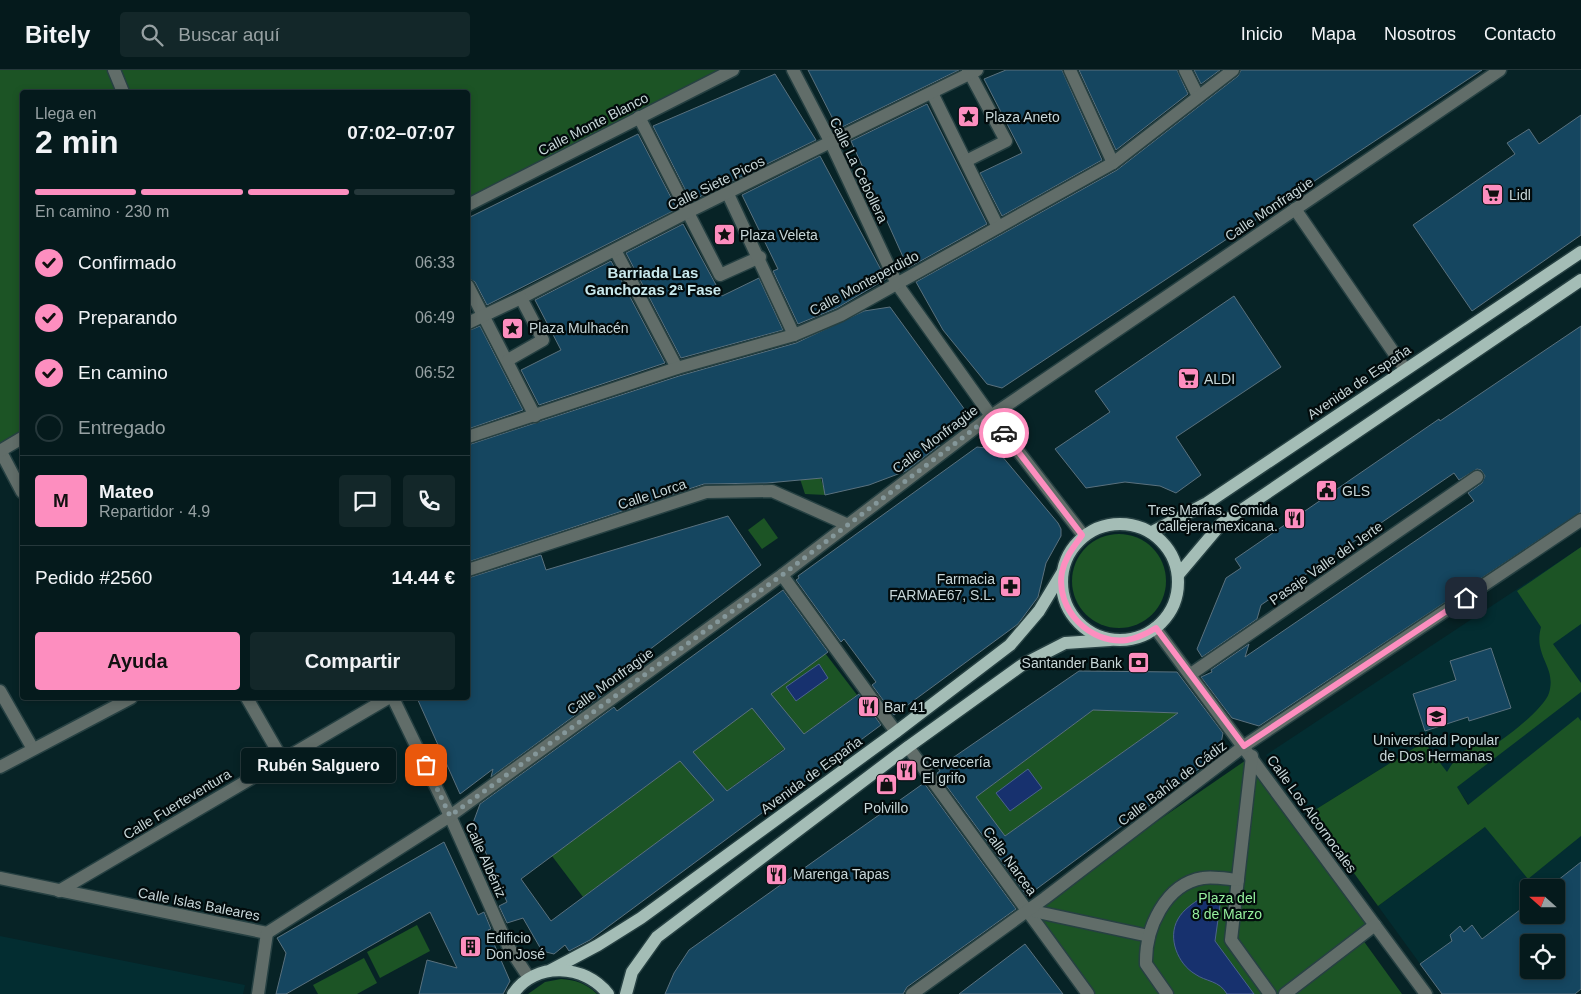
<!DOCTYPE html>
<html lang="es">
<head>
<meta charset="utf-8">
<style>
  body { margin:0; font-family:Helvetica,sans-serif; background:#132729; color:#f1f3f6; height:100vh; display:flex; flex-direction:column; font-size:19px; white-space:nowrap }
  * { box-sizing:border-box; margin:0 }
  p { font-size:16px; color:#97a1a3 }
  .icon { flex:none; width:28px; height:28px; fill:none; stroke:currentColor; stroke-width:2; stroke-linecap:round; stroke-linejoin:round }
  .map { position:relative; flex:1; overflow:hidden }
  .side { position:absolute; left:20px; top:20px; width:450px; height:610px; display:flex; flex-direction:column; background:#051a1c; border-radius:5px; box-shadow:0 2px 8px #0003,0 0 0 1px #26383b }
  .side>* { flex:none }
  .needle { width:32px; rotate:291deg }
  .buttons { position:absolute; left:1520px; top:809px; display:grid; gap:10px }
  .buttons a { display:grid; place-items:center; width:45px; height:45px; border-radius:5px; background:#051a1c; box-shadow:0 2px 8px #0003,0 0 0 1px #26383b; font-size:25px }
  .pin { position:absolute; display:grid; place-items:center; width:42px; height:42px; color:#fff; margin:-21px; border-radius:10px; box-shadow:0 2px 8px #0006 }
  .courier { position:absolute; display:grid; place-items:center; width:50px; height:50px; margin:-25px; border:4px solid #fd8ebf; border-radius:50%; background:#fff; color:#222; box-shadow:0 1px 6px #0007 }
  .bubble { position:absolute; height:35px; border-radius:5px; background:#051a1c; box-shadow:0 2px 8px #0003,0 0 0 1px #26383b; font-size:16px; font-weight:600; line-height:35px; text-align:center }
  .head em { font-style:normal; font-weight:600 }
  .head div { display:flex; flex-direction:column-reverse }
  .head { display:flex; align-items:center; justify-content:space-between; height:85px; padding:0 15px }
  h1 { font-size:32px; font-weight:600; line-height:38px }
  .bar { display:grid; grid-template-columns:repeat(4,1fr); gap:8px 5px; align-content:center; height:60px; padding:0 15px }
  .bar i { height:6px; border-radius:4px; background:#26383b }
  .bar .current { background:#fd8ebf }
  .bar p { grid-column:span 4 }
  .line { display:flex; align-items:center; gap:12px; padding:0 15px; border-top:1px solid #26383b }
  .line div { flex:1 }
  .round { display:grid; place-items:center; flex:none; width:52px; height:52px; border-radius:5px; background:#132729 }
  ol { padding:0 15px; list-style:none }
  li { display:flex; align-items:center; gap:15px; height:55px }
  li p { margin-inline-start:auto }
  li .icon { padding:5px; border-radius:50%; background:#fd8ebf; color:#111; stroke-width:4 }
  li:last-child { color:#97a1a3 }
  li i { width:28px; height:28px; border:2px solid #26383b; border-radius:50% }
  .action { display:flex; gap:10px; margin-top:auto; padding:10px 15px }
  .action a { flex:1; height:58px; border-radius:5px; background:#fd8ebf; color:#111; font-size:20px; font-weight:600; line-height:58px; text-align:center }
  .action a+a { background:#132729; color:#f1f3f6 }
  header { display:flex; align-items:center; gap:30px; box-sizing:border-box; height:70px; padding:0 25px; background:#051a1c; border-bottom:1px solid #26383b }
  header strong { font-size:24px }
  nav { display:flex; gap:28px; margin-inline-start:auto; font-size:18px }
  .search { width:350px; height:45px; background:#132729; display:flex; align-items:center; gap:12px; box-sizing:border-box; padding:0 18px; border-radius:5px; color:#97a1a3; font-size:19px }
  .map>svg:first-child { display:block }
  .built { fill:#032d31; fill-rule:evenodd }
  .green { fill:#1c5425 }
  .water { fill:#17316e; stroke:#4c628e }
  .building { fill:#154660; stroke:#5a717e; fill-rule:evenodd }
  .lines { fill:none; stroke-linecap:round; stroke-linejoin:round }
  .minor-casing { stroke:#264042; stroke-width:15 }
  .major-casing { stroke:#264042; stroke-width:15 }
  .minor { stroke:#616d69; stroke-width:12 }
  .major { stroke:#a4bdb6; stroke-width:12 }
  .done { stroke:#84979a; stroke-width:5; stroke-dasharray:0 9 }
  .route { stroke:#fd8ebf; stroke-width:6 }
  .labels { text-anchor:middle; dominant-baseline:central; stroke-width:4.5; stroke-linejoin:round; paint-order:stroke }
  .poi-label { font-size:14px; fill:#c7d6d8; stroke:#020b0c; text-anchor:start }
  .street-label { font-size:14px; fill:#c7d6d8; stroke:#020b0c }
  .park-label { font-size:14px; fill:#97f19f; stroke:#020b0c }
  .neighbourhood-label { font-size:15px; font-weight:bold; fill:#c9e9ed; stroke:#020b0c }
</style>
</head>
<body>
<header>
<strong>Bitely</strong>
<div class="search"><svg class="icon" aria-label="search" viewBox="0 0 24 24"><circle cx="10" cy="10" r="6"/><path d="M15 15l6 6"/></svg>Buscar aquí</div>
<nav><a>Inicio</a><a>Mapa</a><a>Nosotros</a><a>Contacto</a></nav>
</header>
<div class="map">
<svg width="1581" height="924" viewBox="0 0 1581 924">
  <rect width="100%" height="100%" fill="#072326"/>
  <g class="built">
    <path d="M 1581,477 L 1581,919 L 1575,924 L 1442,924 L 1378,836 L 1485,757 L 1424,672 L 1310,743 L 1266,685 ZM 1529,818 L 1556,818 L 1556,845 L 1529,845 ZM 1529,872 L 1556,872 L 1556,900 L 1529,900 Z"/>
    <polygon points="0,866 245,915 243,924 0,924"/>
  </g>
  <g class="green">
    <polygon points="0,0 733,0 468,135 468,22 22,22 22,368 0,381"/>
    <polygon points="796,332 826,425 805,424 777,339"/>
    <polygon points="764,448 778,468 762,479 748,460"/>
    <circle cx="1119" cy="511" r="47"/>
    <path d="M 1581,477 L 1581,554 L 1553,574 L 1581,613 L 1581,622 L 1457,717 L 1468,735 L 1578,647 L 1581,651 L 1581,766 L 1528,809 L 1485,757 L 1378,836 L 1310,743 L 1424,672 L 1447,702 C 1454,690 1463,677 1478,676 C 1485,676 1491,676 1497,673 C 1510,665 1545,637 1549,623 C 1557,596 1533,587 1541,557 L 1517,521 Z"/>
    <polygon points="825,583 857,625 583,827 552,786"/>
    <polygon points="1093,640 1178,643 994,774 964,736"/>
    <polygon points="1252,686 1375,855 1360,866 1402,924 1088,924 1028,840"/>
    <polygon points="417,855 430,881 380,908 367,882"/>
    <polygon points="364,888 377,913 357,924 318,924 313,915"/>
    <path d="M 561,909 C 575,910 586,913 597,924 L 528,924 L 545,912 Z"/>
  </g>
  <g class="water">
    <polygon points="819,594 828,608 796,631 786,617"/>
    <polygon points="1028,699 1042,718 1010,741 996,723"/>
    <path d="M 1201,828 L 1221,828 L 1215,871 L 1254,924 L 1227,924 C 1219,910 1206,912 1195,904 C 1178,894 1167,868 1178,849 C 1183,840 1192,834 1201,828 Z"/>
  </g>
  <g class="building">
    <polygon points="808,0 959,0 838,59"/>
    <polygon points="1006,0 1062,0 1102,90 1002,146 980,103 1022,83 984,9"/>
    <polygon points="1079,0 1177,0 1188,24 1116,80"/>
    <polygon points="1194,0 1220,0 1201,14"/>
    <polygon points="1241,0 1482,0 1002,318 987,314 943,260 916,212 1117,100 1238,6"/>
    <polygon points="775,4 816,70 691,131 653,56"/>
    <polygon points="927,34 987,154 908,198 851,71"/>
    <polygon points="1581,45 1581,165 1472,241 1413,155 1515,84 1507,73 1529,59 1539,74"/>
    <polygon points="638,64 677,139 487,235 475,212 468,208 468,148"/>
    <polygon points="820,86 886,209 837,238 798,254 773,201 778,199 742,125"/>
    <polygon points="683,154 722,226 759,208 783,260 681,288 626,183"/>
    <polygon points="611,191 665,293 539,335 521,300 561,280 535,230"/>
    <polygon points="1234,226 1281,297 1176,367 1201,405 1176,423 1160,416 1125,412 1086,418 1055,379 1110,342 1095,321"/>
    <polygon points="890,237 965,340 963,352 935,375 940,375 906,401 869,415 825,425 822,408 767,413 704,414 468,492 468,375 679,306 796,273 864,241"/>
    <polygon points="480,256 523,340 468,359 468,261"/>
    <polygon points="1581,256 1581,442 1259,656 1232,648 1201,607 1212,602 1211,600 1249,574 1245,587 1474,431 1468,423 1482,413 1485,406 1481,400 1477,399 1459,410 1454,403 1261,535 1257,549 1202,587 1197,579 1226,508 1241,498 1235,489 1439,349 1440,351"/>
    <polygon points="977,377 996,379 1058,453 1061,459 1061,466 1046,493 1038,527 1018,554 894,645 872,615 876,612 844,569 841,572 796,510 799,508 798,506"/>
    <polygon points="728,446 761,495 599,618 604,624 491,707 493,699 460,724 417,628 468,628 468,508 541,485 546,500"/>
    <path d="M 783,520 L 828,582 L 771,624 L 804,664 L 859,624 L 881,655 L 590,870 L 569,881 L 565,875 L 554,884 L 542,881 L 523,848 L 507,853 L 499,836 L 507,832 L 473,753 L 480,734 L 614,637 L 617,641 ZM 752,638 L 785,679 L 727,721 L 693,682 ZM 680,691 L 714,730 L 551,851 L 521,809 Z"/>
    <polygon points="1491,578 1511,638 1469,651 1468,647 1425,661 1413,624 1456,610 1450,591"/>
    <path d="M 1079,601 L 1177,602 L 1223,663 L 1219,684 L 1027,826 L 937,703 L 940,701 L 938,698 ZM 1093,640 L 1178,643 L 1005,766 L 976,727 Z"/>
    <polygon points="924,713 1016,839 907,917 903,924 665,924 674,903 689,880"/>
    <polygon points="444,772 478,845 484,842 491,859 488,860 510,911 503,924 419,924 427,890 457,898 430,842 286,924 276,924 286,883 277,868"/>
    <path d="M 1581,792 L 1581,919 L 1575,924 L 1442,924 L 1420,894 L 1452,871 L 1450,865 L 1460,856 L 1464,862 L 1472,855 L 1482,869 L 1529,833 L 1529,845 L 1556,845 L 1556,818 L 1548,818 ZM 1529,872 L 1556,872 L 1556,900 L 1529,900 Z"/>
    <polygon points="1025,874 1063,924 959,924"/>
  </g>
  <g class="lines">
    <defs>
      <g id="minor">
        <polyline points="114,0 123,22"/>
        <polyline points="793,0 831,73 897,214 991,346 1083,465"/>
        <polyline points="1070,0 1113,93"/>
        <polyline points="1185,0 1198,26"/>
        <polyline points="932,23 998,157"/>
        <polyline points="639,47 720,205 760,187"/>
        <polyline points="966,91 1006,71 968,0"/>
        <polyline points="728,124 794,265"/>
        <polyline points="468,135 733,0"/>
        <polyline points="1295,139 1405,299"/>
        <polyline points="615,180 677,298"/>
        <polyline points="468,216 535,346"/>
        <polyline points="468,253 521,228 688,142 977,0"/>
        <polyline points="508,290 543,270 521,228"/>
        <polyline points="468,367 677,298 794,265 841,245 1113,93 1233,0"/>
        <polyline points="0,380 22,422"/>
        <polyline points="0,381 22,368"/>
        <polyline points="468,500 706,422 772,421 846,454"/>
        <polyline points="782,505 896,662"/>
        <polyline points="1155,558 1426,924"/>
        <polyline points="1191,604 1477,407"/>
        <polyline points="0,621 33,679"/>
        <polyline points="247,628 282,689"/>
        <polyline points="393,628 450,746 508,876 529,908"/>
        <polyline points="908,677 1088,924"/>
        <polyline points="1252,686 1231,870 1270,924"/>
        <polyline points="0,697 131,628"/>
        <polyline points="0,808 267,863 450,746 782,505 991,346 1500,0"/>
        <polyline points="59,821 388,628"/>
        <polyline points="1028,840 1149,866"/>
        <polyline points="258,924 267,863"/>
        <polyline points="912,924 1045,828 1244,676 1581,450"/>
        <path d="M 1167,924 L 1146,894 C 1145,859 1165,814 1203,808 C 1213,806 1227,809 1238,810"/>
        <polyline points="1285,924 1375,855"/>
      </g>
      <g id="major">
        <circle cx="1120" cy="512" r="58"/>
        <polyline points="1152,462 1207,433 1581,182"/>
        <polyline points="1178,505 1221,454 1581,210"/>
        <polyline points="551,900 598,875 641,848 896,662 1010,575 1039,541 1062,503"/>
        <path d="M 513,924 C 535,891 585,894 608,924"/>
        <polyline points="626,924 632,902 657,867 908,677 1022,595 1065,573 1110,570"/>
      </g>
    </defs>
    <use href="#minor" class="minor-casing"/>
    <use href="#major" class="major-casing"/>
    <use href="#minor" class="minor"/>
    <use href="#major" class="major"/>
  </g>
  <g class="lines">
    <polyline class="done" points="426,695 450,746 782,505 991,346 1004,363"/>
    <path class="route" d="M 1004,363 L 1082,465 C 1074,477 1065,487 1062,502 C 1055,539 1090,575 1127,570 C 1138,568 1146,564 1156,558 L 1244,676 L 1466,528"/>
  </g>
  <defs>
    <symbol id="sight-square" viewBox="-11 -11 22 22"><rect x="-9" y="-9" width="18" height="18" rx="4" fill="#fd8ebf" stroke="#020b0c"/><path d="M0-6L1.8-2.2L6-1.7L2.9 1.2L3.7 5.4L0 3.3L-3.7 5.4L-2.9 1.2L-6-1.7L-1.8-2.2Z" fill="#111"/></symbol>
    <symbol id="supermarket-square" viewBox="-11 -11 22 22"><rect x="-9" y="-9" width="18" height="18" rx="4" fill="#fd8ebf" stroke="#020b0c"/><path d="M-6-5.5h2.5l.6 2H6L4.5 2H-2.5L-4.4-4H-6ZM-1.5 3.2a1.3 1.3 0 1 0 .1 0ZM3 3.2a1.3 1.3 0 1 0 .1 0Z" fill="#111"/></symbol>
    <symbol id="civic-square" viewBox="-11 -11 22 22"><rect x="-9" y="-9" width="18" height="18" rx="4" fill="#fd8ebf" stroke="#020b0c"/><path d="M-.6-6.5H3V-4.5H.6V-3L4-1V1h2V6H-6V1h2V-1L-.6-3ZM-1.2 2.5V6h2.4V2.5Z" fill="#111"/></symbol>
    <symbol id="restaurant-square" viewBox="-11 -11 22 22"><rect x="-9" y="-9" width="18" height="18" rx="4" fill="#fd8ebf" stroke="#020b0c"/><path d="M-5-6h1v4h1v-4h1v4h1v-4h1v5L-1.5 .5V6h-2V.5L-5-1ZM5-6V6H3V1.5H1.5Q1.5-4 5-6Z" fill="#111"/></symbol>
    <symbol id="pharmacy-square" viewBox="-11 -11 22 22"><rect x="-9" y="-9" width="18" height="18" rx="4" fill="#fd8ebf" stroke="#020b0c"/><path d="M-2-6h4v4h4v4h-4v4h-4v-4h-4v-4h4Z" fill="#111"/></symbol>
    <symbol id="bank-square" viewBox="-11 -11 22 22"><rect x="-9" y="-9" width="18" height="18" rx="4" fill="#fd8ebf" stroke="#020b0c"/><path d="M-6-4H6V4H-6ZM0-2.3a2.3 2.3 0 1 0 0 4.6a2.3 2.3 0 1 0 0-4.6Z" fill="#111"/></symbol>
    <symbol id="university-square" viewBox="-11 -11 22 22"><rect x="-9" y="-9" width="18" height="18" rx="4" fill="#fd8ebf" stroke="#020b0c"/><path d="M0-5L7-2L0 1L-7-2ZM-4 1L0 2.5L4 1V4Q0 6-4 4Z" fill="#111"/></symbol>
    <symbol id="shop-square" viewBox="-11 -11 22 22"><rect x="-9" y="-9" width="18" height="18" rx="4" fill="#fd8ebf" stroke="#020b0c"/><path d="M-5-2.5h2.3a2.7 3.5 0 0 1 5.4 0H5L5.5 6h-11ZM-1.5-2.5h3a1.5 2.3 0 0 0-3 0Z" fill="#111"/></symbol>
    <symbol id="building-square" viewBox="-11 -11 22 22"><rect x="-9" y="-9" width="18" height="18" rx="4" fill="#fd8ebf" stroke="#020b0c"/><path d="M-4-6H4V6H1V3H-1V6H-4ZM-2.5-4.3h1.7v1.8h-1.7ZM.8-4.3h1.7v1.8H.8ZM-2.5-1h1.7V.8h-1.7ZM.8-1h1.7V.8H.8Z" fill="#111"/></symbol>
  </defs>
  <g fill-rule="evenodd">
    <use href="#sight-square" x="956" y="34" width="25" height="25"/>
    <use href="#supermarket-square" x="1480" y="112" width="25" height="25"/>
    <use href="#sight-square" x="712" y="152" width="25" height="25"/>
    <use href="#sight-square" x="500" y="246" width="25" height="25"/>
    <use href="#supermarket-square" x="1176" y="296" width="25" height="25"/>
    <use href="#civic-square" x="1314" y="408" width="25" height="25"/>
    <use href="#restaurant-square" x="1282" y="436" width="25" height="25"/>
    <use href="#pharmacy-square" x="998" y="504" width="25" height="25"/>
    <use href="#bank-square" x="1126" y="580" width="25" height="25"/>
    <use href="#restaurant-square" x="856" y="624" width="25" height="25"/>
    <use href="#university-square" x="1424" y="634" width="25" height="25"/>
    <use href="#restaurant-square" x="894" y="688" width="25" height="25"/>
    <use href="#shop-square" x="874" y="702" width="25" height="25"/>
    <use href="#restaurant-square" x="764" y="792" width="25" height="25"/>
    <use href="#building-square" x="458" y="864" width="25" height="25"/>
  </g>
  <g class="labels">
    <g class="poi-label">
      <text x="985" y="47">Plaza Aneto</text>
      <text x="1509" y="125">Lidl</text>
      <text x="740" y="165">Plaza Veleta</text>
      <text x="529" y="258">Plaza Mulhacén</text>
      <text x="1204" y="309">ALDI</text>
      <text x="1342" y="421">GLS</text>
      <text x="1278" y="440" text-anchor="end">Tres Marías. Comida<tspan x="1278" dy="16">callejera mexicana.</tspan></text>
      <text x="995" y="509" text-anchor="end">Farmacia<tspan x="995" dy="16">FARMAE67, S.L.</tspan></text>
      <text x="1122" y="593" text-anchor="end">Santander Bank</text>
      <text x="884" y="637">Bar 41</text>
      <text x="1436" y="670" text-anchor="middle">Universidad Popular<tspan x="1436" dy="16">de Dos Hermanas</tspan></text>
      <text x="922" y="692">Cervecería<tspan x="922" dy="16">El grifo</tspan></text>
      <text x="886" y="738" text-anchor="middle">Polvillo</text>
      <text x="793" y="804">Marenga Tapas</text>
      <text x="486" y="868">Edificio<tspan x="486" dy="16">Don José</tspan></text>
    </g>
    <g class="street-label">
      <text transform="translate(593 54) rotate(-27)">Calle Monte Blanco</text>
      <text transform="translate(859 100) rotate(64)">Calle La Cebollera</text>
      <text transform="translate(716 113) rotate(-26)">Calle Siete Picos</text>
      <text transform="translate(1269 139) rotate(-34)">Calle Monfragüe</text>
      <text transform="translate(864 213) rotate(-28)">Calle Monteperdido</text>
      <text transform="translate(1359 312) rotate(-34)">Avenida de España</text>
      <text transform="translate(935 369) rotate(-37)">Calle Monfragüe</text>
      <text transform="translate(652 424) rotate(-18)">Calle Lorca</text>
      <text transform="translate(1326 493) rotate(-35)">Pasaje Valle del Jerte</text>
      <text transform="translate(610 611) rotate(-36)">Calle Monfragüe</text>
      <text transform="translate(811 705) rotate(-36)">Avenida de España</text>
      <text transform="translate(1172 713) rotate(-37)">Calle Bahía de Cádiz</text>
      <text transform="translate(177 734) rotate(-31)">Calle Fuerteventura</text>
      <text transform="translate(1312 744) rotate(54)">Calle Los Alcornocales</text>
      <text transform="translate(486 790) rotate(66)">Calle Albéniz</text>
      <text transform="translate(1010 791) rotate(54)">Calle Narcea</text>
      <text transform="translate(199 834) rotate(11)">Calle Islas Baleares</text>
    </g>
    <g class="park-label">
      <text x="1227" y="828">Plaza del<tspan x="1227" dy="16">8 de Marzo</tspan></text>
    </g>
    <g class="neighbourhood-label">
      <text x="653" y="202">Barriada Las<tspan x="653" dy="17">Ganchozas 2ª Fase</tspan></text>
    </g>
  </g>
</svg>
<div class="buttons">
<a><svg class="needle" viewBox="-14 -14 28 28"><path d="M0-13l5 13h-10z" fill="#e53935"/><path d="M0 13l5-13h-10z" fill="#97a1a3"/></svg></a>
<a><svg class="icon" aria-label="locate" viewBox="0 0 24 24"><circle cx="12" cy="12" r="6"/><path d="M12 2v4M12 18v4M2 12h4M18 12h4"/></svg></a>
</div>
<div class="pin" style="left:426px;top:695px;background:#ea580c"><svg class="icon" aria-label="bag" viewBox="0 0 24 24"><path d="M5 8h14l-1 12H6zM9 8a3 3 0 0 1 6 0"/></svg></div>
<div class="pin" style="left:1466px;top:528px;background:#1f2937"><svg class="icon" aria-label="home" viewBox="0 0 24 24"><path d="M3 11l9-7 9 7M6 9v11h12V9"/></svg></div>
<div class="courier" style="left:1004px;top:363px"><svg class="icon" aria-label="car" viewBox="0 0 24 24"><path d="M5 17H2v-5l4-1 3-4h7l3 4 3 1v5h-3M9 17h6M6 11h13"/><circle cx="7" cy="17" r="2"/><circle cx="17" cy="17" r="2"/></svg></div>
<div class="bubble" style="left:241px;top:678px;width:155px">Rubén Salguero</div>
<section class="side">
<div class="head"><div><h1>2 min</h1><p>Llega en</p></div><em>07:02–07:07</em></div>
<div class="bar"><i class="current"></i><i class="current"></i><i class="current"></i><i></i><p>En camino · 230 m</p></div>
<ol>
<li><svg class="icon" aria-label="check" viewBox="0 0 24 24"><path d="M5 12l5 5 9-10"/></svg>Confirmado<p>06:33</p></li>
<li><svg class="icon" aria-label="check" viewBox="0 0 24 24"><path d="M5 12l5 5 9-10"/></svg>Preparando<p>06:49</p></li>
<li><svg class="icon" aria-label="check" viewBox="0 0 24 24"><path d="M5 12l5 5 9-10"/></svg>En camino<p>06:52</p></li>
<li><i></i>Entregado</li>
</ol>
<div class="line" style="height:90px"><b class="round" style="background:#fd8ebf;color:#111">M</b><div><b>Mateo</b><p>Repartidor · 4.9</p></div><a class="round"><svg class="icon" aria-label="chat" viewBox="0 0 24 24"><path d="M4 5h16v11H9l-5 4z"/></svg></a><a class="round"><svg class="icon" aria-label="phone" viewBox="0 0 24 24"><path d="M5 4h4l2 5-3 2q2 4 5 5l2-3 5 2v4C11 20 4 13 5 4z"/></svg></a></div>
<div class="line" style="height:65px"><div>Pedido #2560</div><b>14.44 €</b></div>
<div class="action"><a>Ayuda</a><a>Compartir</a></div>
</section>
</div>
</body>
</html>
